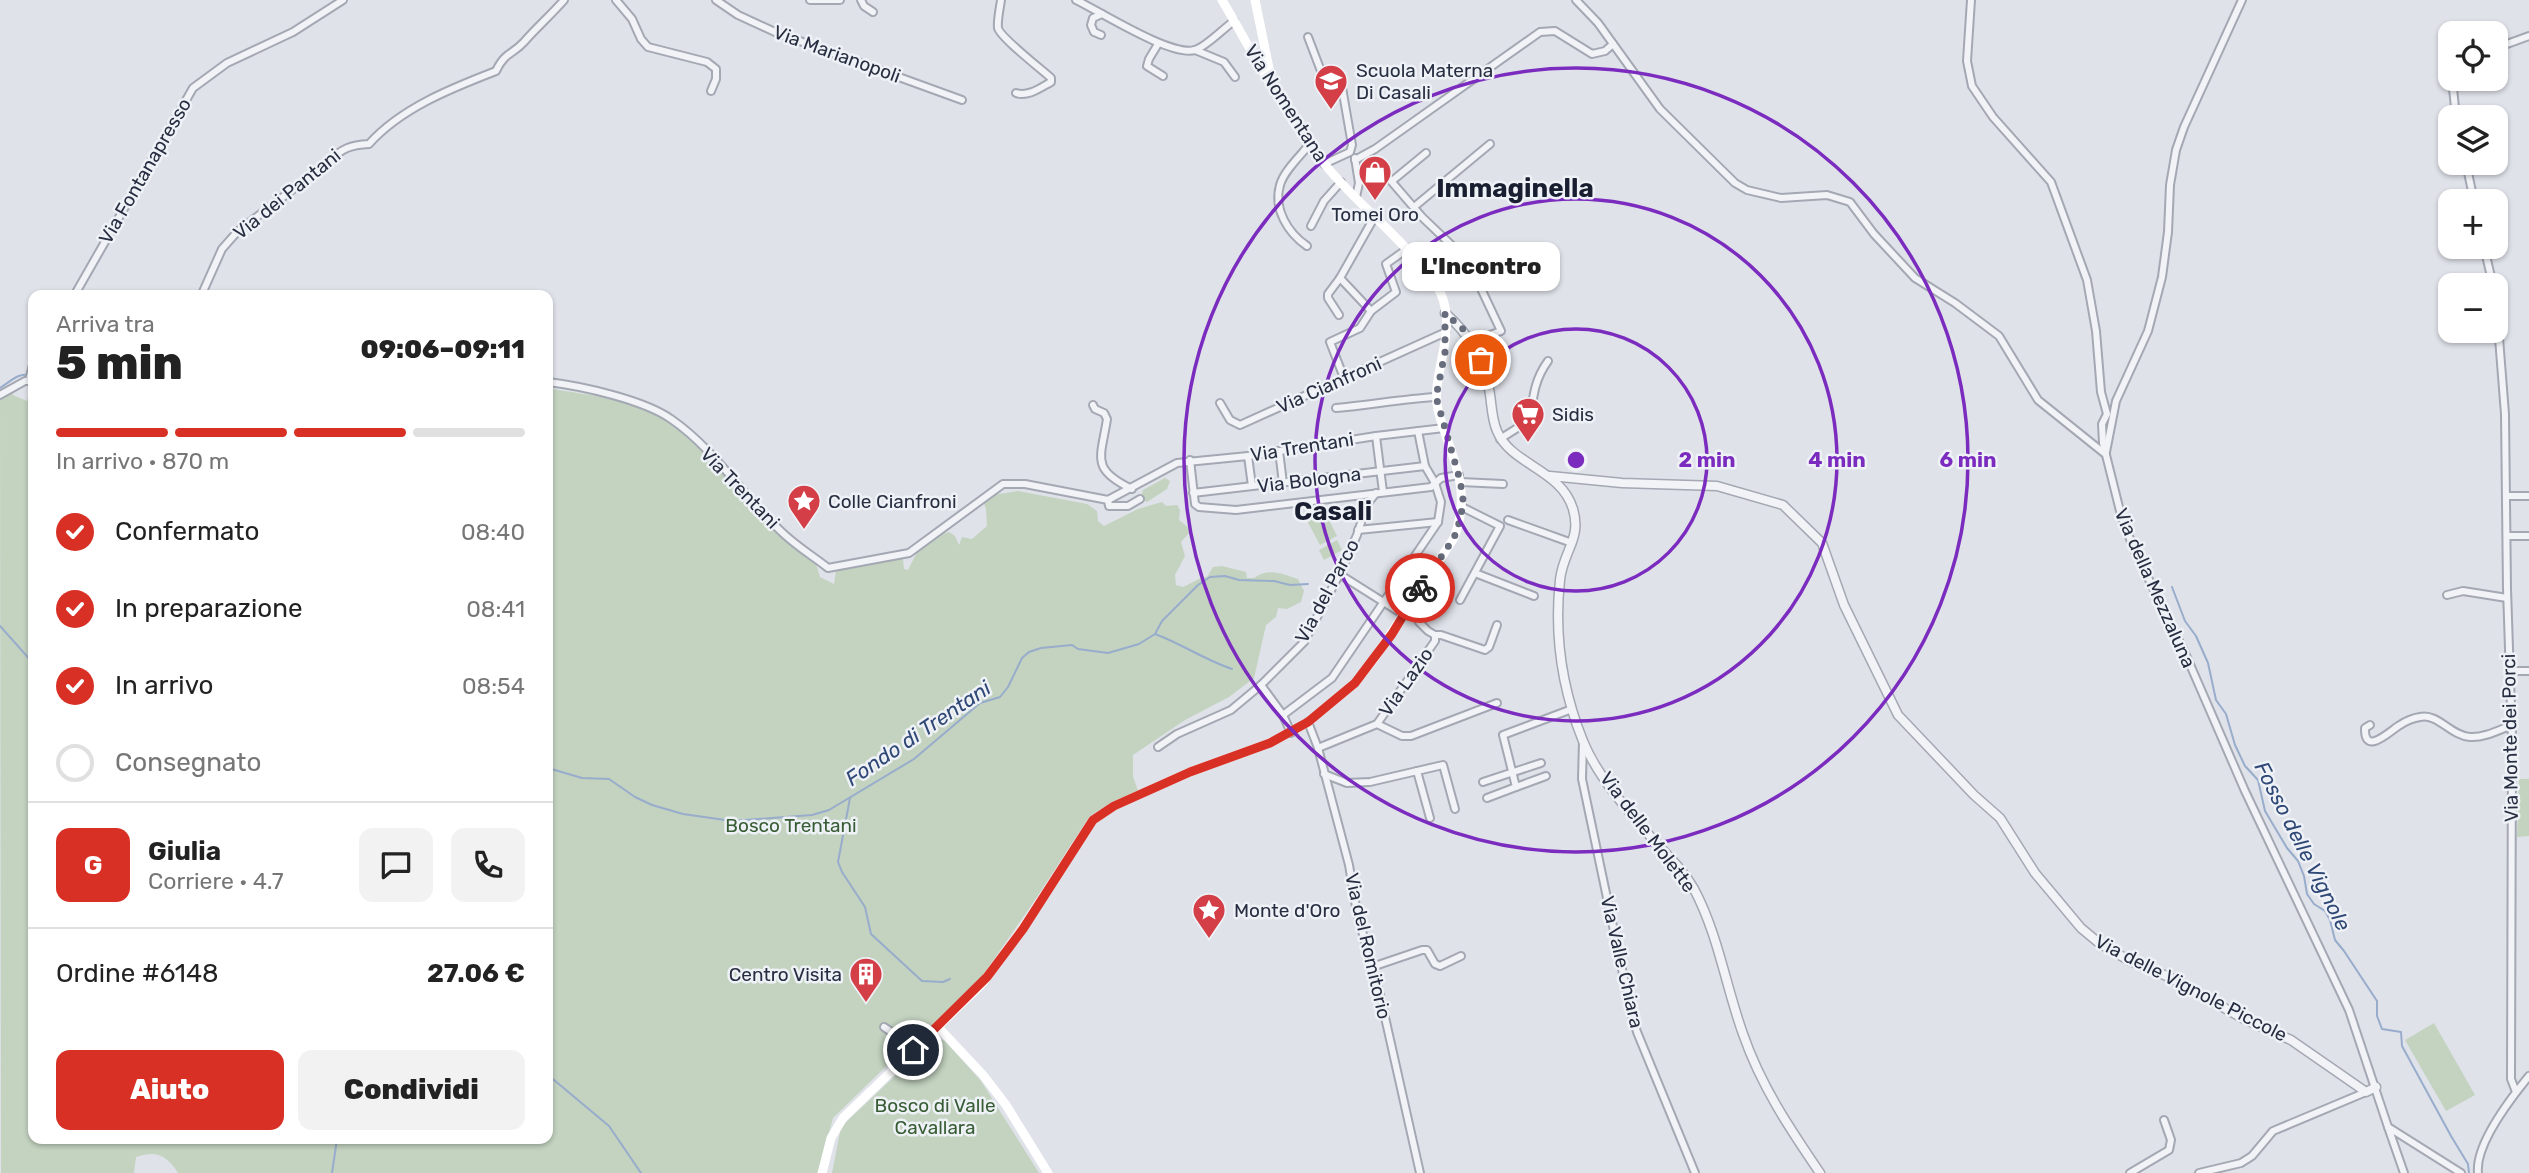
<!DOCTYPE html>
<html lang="it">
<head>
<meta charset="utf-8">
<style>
  body { margin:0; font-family:Rubik,sans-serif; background:#f2f2f2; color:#222; height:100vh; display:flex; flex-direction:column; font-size:26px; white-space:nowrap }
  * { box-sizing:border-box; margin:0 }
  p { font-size:23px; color:#767676 }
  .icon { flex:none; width:38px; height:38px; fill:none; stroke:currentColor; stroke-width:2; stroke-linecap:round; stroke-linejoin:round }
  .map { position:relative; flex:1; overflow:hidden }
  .panel { position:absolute; left:28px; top:290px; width:525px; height:854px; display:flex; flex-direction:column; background:#fff; border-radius:14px; box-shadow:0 2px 5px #0004 }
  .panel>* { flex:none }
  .controls { position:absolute; left:2438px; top:21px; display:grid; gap:14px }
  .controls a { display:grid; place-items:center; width:70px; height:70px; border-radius:14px; background:#fff; box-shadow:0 2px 5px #0004; font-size:35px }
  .pin { position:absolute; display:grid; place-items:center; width:60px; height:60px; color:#fff; margin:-30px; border:4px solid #fff; border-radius:50%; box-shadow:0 2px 7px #0007 }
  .courier { position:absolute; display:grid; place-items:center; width:70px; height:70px; margin:-35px; border:5px solid #d93025; border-radius:50%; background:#fff; color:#222; box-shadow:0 2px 9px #0007 }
  .bubble { position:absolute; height:49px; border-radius:14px; background:#fff; box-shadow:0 2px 5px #0004; font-size:23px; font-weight:800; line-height:49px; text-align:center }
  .overview em { font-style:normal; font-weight:800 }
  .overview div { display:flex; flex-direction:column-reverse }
  .overview { display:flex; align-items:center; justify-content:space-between; height:119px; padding:0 28px }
  h1 { font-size:46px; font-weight:800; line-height:52px }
  .bar { display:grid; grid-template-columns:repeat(4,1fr); gap:10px 7px; align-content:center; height:84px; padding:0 28px }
  .bar i { height:9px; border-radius:5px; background:#e0e0e0 }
  .bar .on { background:#d93025 }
  .bar p { grid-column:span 4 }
  .line { display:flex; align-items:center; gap:18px; padding:0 28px; border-top:2px solid #e0e0e0 }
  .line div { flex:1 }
  .round { display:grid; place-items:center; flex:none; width:74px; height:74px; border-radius:14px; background:#f2f2f2 }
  ol { padding:0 28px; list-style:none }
  li { display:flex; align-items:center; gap:21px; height:77px }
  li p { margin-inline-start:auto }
  li .icon { padding:7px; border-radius:50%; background:#d93025; color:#fff; stroke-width:4 }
  li:last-child { color:#767676 }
  li i { width:38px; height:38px; border:4px solid #e0e0e0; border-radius:50% }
  .cta { display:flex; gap:14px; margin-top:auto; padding:14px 28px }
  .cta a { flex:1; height:80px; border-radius:14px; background:#d93025; color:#fff; font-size:28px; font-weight:800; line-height:80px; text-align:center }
  .cta a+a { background:#f2f2f2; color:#222 }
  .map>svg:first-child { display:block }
  .green { fill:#c3d3c0 }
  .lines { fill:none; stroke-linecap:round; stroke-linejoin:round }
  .stream { stroke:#98accb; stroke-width:2 }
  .minor-casing { stroke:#a4a8b3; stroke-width:10 }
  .tertiary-casing { stroke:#a4a8b3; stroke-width:11 }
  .minor { stroke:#f2f3f7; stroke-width:6 }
  .tertiary { stroke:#f2f3f7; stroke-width:8 }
  .secondary { stroke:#fff; stroke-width:9 }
  .done { stroke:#676d7c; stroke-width:7; stroke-dasharray:0 12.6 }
  .route { stroke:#d93025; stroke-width:9 }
  .ring { fill:none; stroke:#7b2cbf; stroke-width:3.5 }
  .labels { text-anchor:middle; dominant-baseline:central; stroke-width:5; stroke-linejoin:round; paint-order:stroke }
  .street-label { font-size:19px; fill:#272e41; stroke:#eef1f6 }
  .poi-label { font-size:19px; fill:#272e41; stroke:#eef1f6; text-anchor:start }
  .park-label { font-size:19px; fill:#385d34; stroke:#eef1f6 }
  .water-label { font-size:21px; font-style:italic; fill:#2f4876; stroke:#eef1f6 }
  .district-label { font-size:26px; font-weight:bold; fill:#191f31; stroke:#eef1f6 }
  .centre { fill:#7b2cbf; stroke:#eef1f6; stroke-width:3.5 }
  .ring-label { font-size:21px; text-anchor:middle; font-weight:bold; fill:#7b2cbf; stroke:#eef1f6; stroke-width:5; stroke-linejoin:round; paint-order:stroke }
</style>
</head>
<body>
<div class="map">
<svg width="2529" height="1173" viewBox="0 0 2529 1173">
  <rect width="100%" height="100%" fill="#dfe2e9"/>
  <g class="green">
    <path d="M 548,388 C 583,395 623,397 656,413 C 675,421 692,441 707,455 L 709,459 L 713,460 L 755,505 L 755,511 L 760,511 L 782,535 L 816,564 L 820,577 L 834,584 L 836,571 C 858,568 882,556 903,559 L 904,569 L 908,570 L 917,552 L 939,535 L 949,532 L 955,536 L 959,545 L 962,537 L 972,539 L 987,526 L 986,509 L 983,501 L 993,495 L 1018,491 L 1087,504 L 1097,511 L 1098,521 L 1104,526 L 1138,509 L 1162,502 L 1166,506 L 1177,505 L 1180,510 L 1179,520 L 1190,529 L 1189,533 L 1181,542 L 1185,556 L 1175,575 L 1176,585 L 1183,587 L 1201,578 L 1207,577 L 1213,567 L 1222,566 L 1246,572 L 1247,578 L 1254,578 C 1269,567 1282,574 1298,579 L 1304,591 L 1301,602 L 1287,609 L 1278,608 L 1276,617 L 1266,625 L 1254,678 L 1229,697 L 1185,720 L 1133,755 L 1133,776 L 1138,791 L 1097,811 L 1089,817 L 1035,900 L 976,985 L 942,1017 L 911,1042 L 833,1118 L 818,1173 L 178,1173 C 167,1155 156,1150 136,1157 L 134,1173 L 1,1173 L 0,396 L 13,389 L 13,395 L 27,401 L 29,394 L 33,390 L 33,1139 L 548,1139 Z"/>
    <polygon points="1165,478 1170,481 1167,489 1147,502 1140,499 1143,490"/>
    <polygon points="1322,506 1337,536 1320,545 1304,515"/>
    <polygon points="1337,540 1342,550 1324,560 1319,550"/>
    <polygon points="2519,779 2529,779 2529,836 2517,837"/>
    <polygon points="2434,1023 2475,1095 2446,1111 2405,1040"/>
    <polygon points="934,1039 944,1040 981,1081 1039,1173 832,1173 841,1127"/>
  </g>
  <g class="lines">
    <g class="stream">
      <path d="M 0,388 C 11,381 20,371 33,376"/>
      <polyline points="2172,587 2185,621 2196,636 2208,663 2216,700 2226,714 2235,745 2245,766 2258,780 2265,811 2287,848 2298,861 2304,876 2307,894 2314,904 2325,911 2330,920 2335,940 2344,951 2377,1001 2377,1016 2382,1029 2401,1032 2402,1046 2451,1136 2468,1164 2469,1173"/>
      <polyline points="0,626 33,663"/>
      <path d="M 1155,634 C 1182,644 1205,660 1232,669"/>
      <polyline points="548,768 582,778 609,779 635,797 652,805 683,814 732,821 812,815 829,810 914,759 980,703 1000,697 1008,687 1022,658 1029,652 1041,648 1072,645 1078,649 1108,653 1139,644 1155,634 1162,621 1198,585 1210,577 1225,576 1239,580 1274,581 1290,585 1308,584"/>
      <polyline points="850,798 838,862 842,872 865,907 871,934 922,981 943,982 950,979"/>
      <polyline points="548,1075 609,1126 641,1173"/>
      <polyline points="332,1173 337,1139"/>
    </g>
    <defs>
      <g id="minor">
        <polyline points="616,0 632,19 641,39 648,47 707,62 716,69 716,79 711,91"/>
        <polyline points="716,0 738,15 775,32 962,100"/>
        <polyline points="810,0 840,0"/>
        <polyline points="861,0 864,6 873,12"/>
        <path d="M 1001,0 C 1000,8 997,20 998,28 C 1000,37 1041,69 1051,78 L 1051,82 C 1040,88 1028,97 1016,93"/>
        <path d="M 1076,0 C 1101,12 1171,57 1195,50 C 1206,47 1224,28 1234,21"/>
        <polyline points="1576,0 1598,23 1660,109 1735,183 1747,190 1781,198 1827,195 1850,202 1874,234 1915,278 1955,303 1999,336 2038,400 2104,453"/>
        <polyline points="1971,0 1967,61 1972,86 1993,117 2051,182 2087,280 2096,331 2101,392 2107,414 2102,424 2103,443 2121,515 2133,547 2185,653 2245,791 2349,1010 2388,1127"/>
        <polyline points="1101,35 1094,32 1091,25 1093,18 1102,14"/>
        <polyline points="1308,37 1321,71 1325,74 1338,73 1340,76 1352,145 1350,152 1324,164"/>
        <polyline points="1158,44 1149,59 1147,66 1163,76"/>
        <polyline points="2496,48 2529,36"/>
        <polyline points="1195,50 1224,62 1235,77"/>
        <polyline points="2452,79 2456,117"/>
        <polyline points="1355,158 1359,183 1356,197"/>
        <polyline points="1355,160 1375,149 1540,32 1555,31 1592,54 1605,51 1613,44"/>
        <polyline points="2466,163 2474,201"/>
        <polyline points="1359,174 1372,172 1385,174 1422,217 1468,261 1501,331 1471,342"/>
        <polyline points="1392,181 1426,153"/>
        <polyline points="1414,207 1490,144"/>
        <polyline points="1311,226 1324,201 1341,182"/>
        <path d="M 1307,246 C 1288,233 1273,209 1280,185 C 1284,171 1300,156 1309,145"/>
        <polyline points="2484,247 2493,285"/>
        <polyline points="1340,278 1371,311 1360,328 1330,342 1344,378"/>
        <polyline points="74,296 193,88 227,63 293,32 343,0"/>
        <path d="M 201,296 L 222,249 L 237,232 L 330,161 C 342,148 351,145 369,144 C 401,108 452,88 496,71 C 505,52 512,55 524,42 C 536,28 551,15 564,0"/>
        <polyline points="2496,300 2505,414 2507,589 2512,738 2511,1079 2516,1092"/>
        <polyline points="1371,311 1396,292 1386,264 1407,249"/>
        <polyline points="1339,315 1328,298 1328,294 1340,278 1375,216"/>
        <polyline points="29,380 33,365"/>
        <path d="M 548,382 C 582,386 644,400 671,419 C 716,450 745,499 785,535 C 798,547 814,557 828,568 L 909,553 L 1003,484 L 1025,484 L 1108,500 L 1177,463 L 1248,456 L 1376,436 L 1444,428"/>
        <polyline points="0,395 25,381 33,381"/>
        <polyline points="1220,403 1230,420 1240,425 1446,332"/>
        <path d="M 1093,405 L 1095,409 L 1104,413 L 1107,419 C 1101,458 1090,469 1132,489"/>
        <path d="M 1336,408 C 1370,405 1402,399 1436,397"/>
        <polyline points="1376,436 1383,492"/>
        <path d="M 1500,439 L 1530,420 C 1533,398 1534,380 1548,361"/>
        <polyline points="1279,451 1283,483"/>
        <polyline points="2106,452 2116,401 2148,331 2162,277 2168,232 2170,185 2176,150 2184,127 2242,0"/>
        <polyline points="1248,456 1252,486"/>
        <polyline points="1190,460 1195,504 1199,507 1236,510 1431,487 1441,478 1459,475"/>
        <polyline points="1461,482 1503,484"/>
        <polyline points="1193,493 1425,466"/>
        <polyline points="2507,496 2529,496"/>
        <polyline points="1108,500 1109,506 1128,506 1140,499"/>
        <polyline points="1508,520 1572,543"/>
        <polyline points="1358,530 1438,522"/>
        <polyline points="2507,536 2529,536"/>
        <polyline points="1475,573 1534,596"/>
        <polyline points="1339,574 1404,615"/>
        <polyline points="1422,586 1419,622 1428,631 1435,635 1441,635 1485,650 1489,647 1497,625"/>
        <polyline points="2447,595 2463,591 2507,598"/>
        <polyline points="1460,600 1500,526 1462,507"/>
        <polyline points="2510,671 2529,671"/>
        <polyline points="1261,685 1283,715 1291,733"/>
        <polyline points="1283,715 1332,678 1438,522 1441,502 1435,483 1425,466 1418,431"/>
        <polyline points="1308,722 1318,748 1349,865 1357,913 1380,995 1420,1173"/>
        <polyline points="1377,724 1402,736 1411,736 1497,703"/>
        <path d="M 2370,725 L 2365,728 C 2364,758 2392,729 2400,725 C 2406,721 2413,718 2420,717 C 2438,713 2451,736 2470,737 C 2484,738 2499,730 2512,725"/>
        <polyline points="1583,742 1582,779 1631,1012 1637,1032 1695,1173"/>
        <polyline points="1158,747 1177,734 1231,710 1261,685 1304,642 1340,573 1357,535 1367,504 1376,493"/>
        <polyline points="1318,748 1377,724 1435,641 1435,635"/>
        <polyline points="1417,771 1430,818"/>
        <polyline points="1324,774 1347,783 1370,782 1443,765 1455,809"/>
        <polyline points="1546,776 1516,787 1503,735 1572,709"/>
        <polyline points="1483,782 1541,763"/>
        <polyline points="1487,798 1516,787"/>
        <polyline points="1372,967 1422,950 1427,950 1435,964 1440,966 1461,956"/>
        <polyline points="884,1027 915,1048"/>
        <polyline points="2130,1173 2169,1150 2171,1140 2164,1120"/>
        <polyline points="2199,1173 2241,1163 2252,1156 2273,1131 2366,1092"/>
        <polyline points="2404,1173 2388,1127 2461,1173"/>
        <path d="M 2478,1173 C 2475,1144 2511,1098 2529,1076"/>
      </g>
      <g id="tertiary">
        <path d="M 1445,313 C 1468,333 1484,358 1489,389 C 1492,403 1491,417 1497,431 C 1511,465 1561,469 1573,509 C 1582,539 1563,551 1560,580 C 1554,635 1562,689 1583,741 C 1598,778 1630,813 1657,844 C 1670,858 1684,871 1694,889 C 1718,934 1726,987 1743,1034 C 1761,1086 1790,1129 1820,1173"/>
        <polyline points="1550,476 1622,483 1717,486 1783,505 1822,543 1844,605 1898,715 1974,795 2000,818 2035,873 2081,928 2099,943 2130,961 2169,977 2244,1019 2291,1040 2366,1092 2376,1087"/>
      </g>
    </defs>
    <use href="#minor" class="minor-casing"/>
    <use href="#tertiary" class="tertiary-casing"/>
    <use href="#minor" class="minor"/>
    <use href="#tertiary" class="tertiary"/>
    <g class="secondary">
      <polyline points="1255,0 1271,78"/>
      <polyline points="938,1027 983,1075 1006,1105 1048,1173"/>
      <path d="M 822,1173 L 831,1138 L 843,1118 L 982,984 L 1023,928 L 1093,820 L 1114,806 L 1190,772 L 1270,743 L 1308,722 L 1355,683 L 1374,659 L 1454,538 C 1473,486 1451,459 1438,410 C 1430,375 1458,334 1441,294 C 1436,282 1427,273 1419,263 C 1391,229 1355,201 1327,167 C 1285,117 1255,56 1222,0"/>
    </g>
  </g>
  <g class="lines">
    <polyline class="done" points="1420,588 1454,538 1461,517 1463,498 1460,480 1436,397 1445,352 1445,313 1464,330 1481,360"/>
    <polyline class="route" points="913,1050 987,977 1023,929 1093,820 1114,806 1190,772 1270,743 1308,722 1355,683 1392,634 1420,588"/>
  </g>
  <g class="ring">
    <circle cx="1576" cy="460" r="131"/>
    <circle cx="1576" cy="460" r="261"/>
    <circle cx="1576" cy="460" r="392"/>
  </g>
  <defs>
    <symbol id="school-pin" viewBox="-11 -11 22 30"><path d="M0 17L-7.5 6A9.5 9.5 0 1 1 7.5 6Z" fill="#d43e46" stroke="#eef1f6"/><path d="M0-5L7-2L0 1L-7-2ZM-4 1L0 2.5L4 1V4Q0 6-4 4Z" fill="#fff"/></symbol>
    <symbol id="shop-pin" viewBox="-11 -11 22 30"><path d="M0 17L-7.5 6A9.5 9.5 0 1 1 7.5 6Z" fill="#d43e46" stroke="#eef1f6"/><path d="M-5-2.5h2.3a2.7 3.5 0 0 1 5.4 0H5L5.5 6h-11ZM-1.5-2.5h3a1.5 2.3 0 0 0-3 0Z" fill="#fff"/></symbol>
    <symbol id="supermarket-pin" viewBox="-11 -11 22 30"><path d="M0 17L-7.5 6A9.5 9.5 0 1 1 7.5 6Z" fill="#d43e46" stroke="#eef1f6"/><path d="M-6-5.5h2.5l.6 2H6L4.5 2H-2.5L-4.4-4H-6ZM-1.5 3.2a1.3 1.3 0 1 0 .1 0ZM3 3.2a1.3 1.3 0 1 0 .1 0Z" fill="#fff"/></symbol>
    <symbol id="sight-pin" viewBox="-11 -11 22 30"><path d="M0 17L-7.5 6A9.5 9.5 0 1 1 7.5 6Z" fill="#d43e46" stroke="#eef1f6"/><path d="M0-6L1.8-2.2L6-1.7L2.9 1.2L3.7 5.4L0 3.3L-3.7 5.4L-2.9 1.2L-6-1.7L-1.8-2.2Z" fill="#fff"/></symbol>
    <symbol id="building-pin" viewBox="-11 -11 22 30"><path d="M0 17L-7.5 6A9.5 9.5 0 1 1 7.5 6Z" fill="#d43e46" stroke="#eef1f6"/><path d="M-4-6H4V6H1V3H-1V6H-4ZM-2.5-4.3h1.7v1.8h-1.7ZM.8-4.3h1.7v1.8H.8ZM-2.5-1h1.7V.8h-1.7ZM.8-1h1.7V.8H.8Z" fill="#fff"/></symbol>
  </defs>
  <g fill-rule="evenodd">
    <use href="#school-pin" x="1312" y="62" width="38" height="52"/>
    <use href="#shop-pin" x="1356" y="153" width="38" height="52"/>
    <use href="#supermarket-pin" x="1509" y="395" width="38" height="52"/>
    <use href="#sight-pin" x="785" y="482" width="38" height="52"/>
    <use href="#sight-pin" x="1190" y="891" width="38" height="52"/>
    <use href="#building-pin" x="847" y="955" width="38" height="52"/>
  </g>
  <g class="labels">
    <g class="street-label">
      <text transform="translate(837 54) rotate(20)">Via Marianopoli</text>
      <text transform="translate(1286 103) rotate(57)">Via Nomentana</text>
      <text transform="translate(145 171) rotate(-60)">Via Fontanapresso</text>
      <text transform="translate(287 194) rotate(-39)">Via dei Pantani</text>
      <text transform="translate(1329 385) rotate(-24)">Via Cianfroni</text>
      <text transform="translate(1302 447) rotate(-9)">Via Trentani</text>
      <text transform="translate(1309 480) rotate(-7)">Via Bologna</text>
      <text transform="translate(740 488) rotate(46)">Via Trentani</text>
      <text transform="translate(2155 588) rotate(66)">Via della Mezzaluna</text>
      <text transform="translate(1327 591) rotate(-62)">Via del Parco</text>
      <text transform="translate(1406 682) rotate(-55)">Via Lazio</text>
      <text transform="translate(2510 738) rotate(-91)">Via Monte dei Porci</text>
      <text transform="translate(1648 832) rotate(53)">Via delle Molette</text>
      <text transform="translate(1368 946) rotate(77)">Via del Romitorio</text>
      <text transform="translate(1622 962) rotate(77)">Via Valle Chiara</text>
      <text transform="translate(2191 988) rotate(27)">Via delle Vignole Piccole</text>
    </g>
    <g class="poi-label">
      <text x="1356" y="70">Scuola Materna<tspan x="1356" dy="22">Di Casali</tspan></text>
      <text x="1375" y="214" text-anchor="middle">Tomei Oro</text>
      <text x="1552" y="414">Sidis</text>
      <text x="828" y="501">Colle Cianfroni</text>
      <text x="1234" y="910">Monte d'Oro</text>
      <text x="842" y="974" text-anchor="end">Centro Visita</text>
    </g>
    <g class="park-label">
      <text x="791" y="825">Bosco Trentani</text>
      <text x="935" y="1105">Bosco di Valle<tspan x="935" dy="22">Cavallara</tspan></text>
    </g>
    <g class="water-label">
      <text transform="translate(918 733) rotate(-34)">Fondo di Trentani</text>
      <text transform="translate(2303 846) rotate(63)">Fosso delle Vignole</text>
    </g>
    <g class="district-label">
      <text x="1515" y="188">Immaginella</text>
      <text x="1333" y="511">Casali</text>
    </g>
  </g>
  <circle cx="1576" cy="460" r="10" class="centre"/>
  <g class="ring-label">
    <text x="1707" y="467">2 min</text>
    <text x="1837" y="467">4 min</text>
    <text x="1968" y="467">6 min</text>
  </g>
</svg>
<div class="controls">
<a><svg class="icon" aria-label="locate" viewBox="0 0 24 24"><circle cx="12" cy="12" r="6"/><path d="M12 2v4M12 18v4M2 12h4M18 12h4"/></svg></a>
<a><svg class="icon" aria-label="layers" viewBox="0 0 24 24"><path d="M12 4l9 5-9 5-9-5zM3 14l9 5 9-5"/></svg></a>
<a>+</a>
<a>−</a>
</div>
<div class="pin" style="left:1481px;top:360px;background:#ea580c"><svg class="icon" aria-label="bag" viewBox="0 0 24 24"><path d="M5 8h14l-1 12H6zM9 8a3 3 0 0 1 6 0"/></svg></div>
<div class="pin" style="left:913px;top:1050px;background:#1f2937"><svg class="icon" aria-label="home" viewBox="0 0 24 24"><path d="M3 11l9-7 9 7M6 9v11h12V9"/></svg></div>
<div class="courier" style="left:1420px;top:588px"><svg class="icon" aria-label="bike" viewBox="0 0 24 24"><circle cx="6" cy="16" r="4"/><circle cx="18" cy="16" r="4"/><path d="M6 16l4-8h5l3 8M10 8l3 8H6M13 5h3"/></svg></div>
<div class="bubble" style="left:1402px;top:242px;width:158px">L'Incontro</div>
<section class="panel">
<div class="overview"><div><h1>5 min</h1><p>Arriva tra</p></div><em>09:06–09:11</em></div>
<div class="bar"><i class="on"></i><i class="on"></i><i class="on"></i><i></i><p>In arrivo · 870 m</p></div>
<ol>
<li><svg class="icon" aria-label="check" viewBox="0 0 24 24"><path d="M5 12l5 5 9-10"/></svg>Confermato<p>08:40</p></li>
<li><svg class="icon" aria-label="check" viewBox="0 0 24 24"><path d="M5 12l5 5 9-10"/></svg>In preparazione<p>08:41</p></li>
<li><svg class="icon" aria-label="check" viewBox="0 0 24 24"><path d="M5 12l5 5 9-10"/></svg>In arrivo<p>08:54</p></li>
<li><i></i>Consegnato</li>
</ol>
<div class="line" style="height:126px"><b class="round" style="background:#d93025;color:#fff">G</b><div><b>Giulia</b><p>Corriere · 4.7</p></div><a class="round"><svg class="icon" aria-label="chat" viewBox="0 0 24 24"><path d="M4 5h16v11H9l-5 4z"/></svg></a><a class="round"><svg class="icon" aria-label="phone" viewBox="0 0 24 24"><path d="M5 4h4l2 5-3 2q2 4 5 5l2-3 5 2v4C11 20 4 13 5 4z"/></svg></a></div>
<div class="line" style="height:91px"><div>Ordine #6148</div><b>27.06 €</b></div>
<div class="cta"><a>Aiuto</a><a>Condividi</a></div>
</section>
</div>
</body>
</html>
